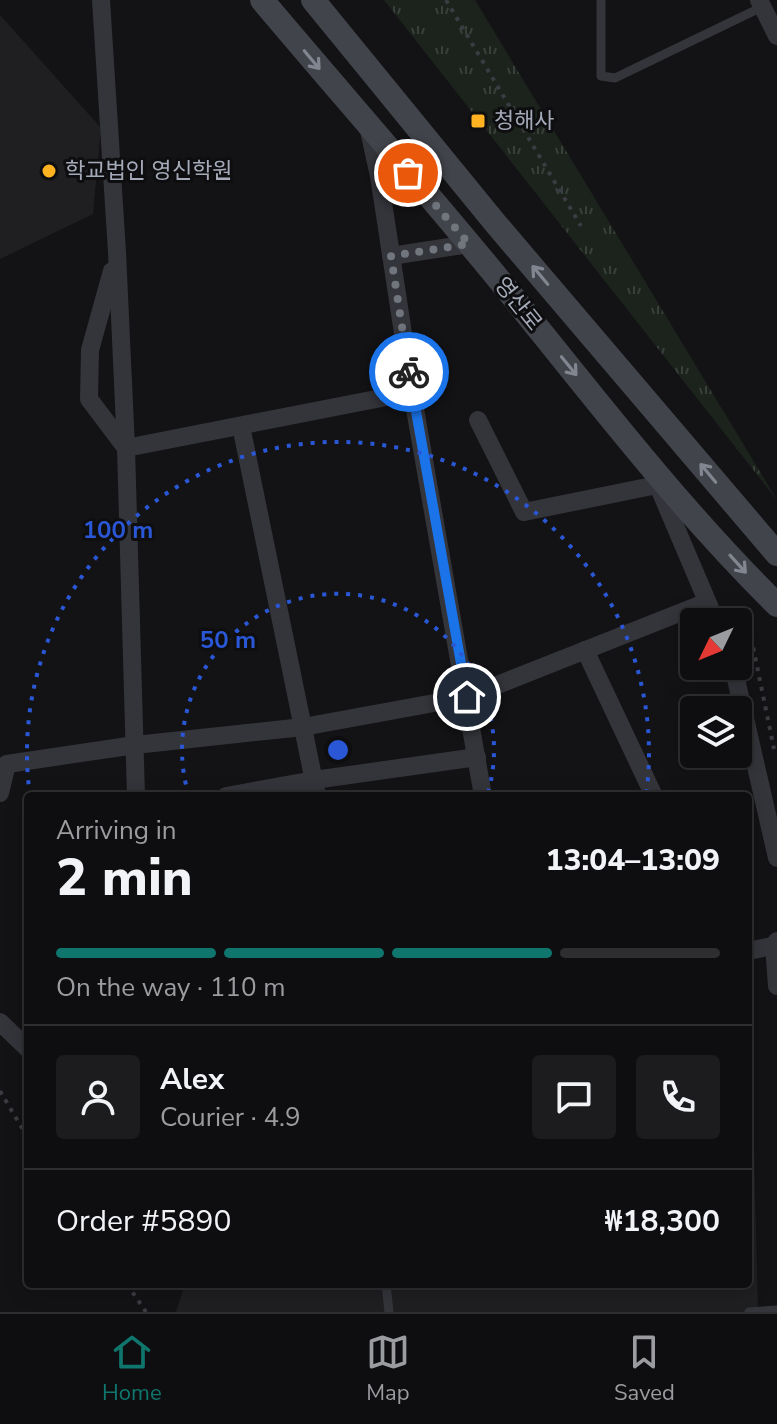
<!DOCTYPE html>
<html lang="en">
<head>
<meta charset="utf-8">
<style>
  body { margin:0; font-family:"Nunito Sans","Noto Sans KR",sans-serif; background:#1c1c1e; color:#f1f3f6; height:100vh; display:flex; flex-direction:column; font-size:30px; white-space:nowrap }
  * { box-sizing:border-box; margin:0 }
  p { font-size:26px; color:#9b9c9f }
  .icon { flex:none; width:44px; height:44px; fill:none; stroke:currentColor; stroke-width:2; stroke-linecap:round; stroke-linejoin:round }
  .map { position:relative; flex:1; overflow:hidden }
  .drawer { position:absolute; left:24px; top:792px; width:728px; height:496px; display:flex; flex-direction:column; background:#0e0e10; border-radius:8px; box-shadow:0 4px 20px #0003,0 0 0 2px #2e2e30 }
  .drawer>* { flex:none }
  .needle { width:52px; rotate:227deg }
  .tools { position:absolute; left:680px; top:608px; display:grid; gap:16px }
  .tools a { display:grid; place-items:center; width:72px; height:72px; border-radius:8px; background:#0e0e10; box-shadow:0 4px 20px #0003,0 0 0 2px #2e2e30; font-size:40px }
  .pin { position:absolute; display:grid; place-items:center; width:68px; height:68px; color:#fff; margin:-34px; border:4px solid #fff; border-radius:50%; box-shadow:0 2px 8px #0007 }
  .courier { position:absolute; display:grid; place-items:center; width:80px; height:80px; margin:-40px; border:6px solid #1a73e8; border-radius:50%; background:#fff; color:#222; box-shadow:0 2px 10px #0007 }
  .summary em { font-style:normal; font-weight:800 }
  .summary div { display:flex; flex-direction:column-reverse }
  .summary { display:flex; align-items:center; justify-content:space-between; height:136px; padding:0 32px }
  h1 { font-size:52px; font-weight:800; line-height:60px }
  .bar { display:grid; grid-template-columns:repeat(4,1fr); gap:12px 8px; align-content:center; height:96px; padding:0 32px }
  .bar i { height:10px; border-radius:6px; background:#2e2e30 }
  .bar .active { background:#0f766e }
  .bar p { grid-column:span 4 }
  .line { display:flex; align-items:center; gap:20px; padding:0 32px; border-top:2px solid #2e2e30 }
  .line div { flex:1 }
  .round { display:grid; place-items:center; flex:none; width:84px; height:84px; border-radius:8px; background:#1c1c1e }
  .dock { display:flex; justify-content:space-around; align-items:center; height:112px; border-top:2px solid #2e2e30; background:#0e0e10; font-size:22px; color:#9b9c9f }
  .dock a { display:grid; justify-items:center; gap:4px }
  .dock .active { color:#0f766e }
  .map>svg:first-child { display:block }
  .built { fill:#1f1f22 }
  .park { fill:url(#park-tufts) }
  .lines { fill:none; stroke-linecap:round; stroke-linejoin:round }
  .path { stroke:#3a3c42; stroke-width:4; stroke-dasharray:4 6; stroke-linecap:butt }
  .lane { stroke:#34353b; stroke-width:9 }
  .street { stroke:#34353b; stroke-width:18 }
  .secondary { stroke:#42444b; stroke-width:24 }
  .oneway { stroke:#828691 }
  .done { stroke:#71757e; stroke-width:8; stroke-dasharray:0 14.4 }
  .route { stroke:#1a73e8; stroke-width:10 }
  .ring { fill:none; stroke:#2a57d5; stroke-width:4; stroke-dasharray:4 8 }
  .poi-dot { fill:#ffb321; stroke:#0e0e10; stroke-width:3 }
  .labels { text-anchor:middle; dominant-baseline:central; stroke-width:6; stroke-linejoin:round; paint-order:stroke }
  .poi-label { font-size:22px; fill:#a4aab7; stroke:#0e0e10; text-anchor:start }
  .street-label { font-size:22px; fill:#a4aab7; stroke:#0e0e10 }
  .centre { fill:#2a57d5; stroke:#0e0e10; stroke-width:4 }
  .ring-label { font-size:24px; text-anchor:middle; font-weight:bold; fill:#2a57d5; stroke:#0e0e10; stroke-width:6; stroke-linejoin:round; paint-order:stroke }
</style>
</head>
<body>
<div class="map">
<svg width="777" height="1312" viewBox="0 0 777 1312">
  <defs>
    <pattern id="park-tufts" width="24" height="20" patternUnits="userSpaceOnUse" patternTransform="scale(2)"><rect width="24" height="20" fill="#1b231c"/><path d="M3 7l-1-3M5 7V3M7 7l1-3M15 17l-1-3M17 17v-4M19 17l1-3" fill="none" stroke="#39403b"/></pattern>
  </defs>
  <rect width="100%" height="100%" fill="#131315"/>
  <g class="built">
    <polygon points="0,15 101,128 93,214 0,259"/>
    <polygon points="750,976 758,1312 176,1312 185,1284 748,1284"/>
  </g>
  <polygon class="park" points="384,0 475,0 777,500"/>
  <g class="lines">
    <g class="path">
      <polyline points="446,0 581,226"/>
      <polyline points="749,608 750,632 774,749"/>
      <polyline points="0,1091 28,1138"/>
      <polyline points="127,1284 146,1312"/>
    </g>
    <g class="lane">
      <polyline points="601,0 601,76 615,78 762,7"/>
      <polyline points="386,1284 389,1312"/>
      <polyline points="749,1312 777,1310"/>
    </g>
    <g class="street">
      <polyline points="101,0 117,252 126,448 412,392 379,176 368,126"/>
      <polyline points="759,0 777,36"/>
      <polyline points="391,256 469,244"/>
      <polyline points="112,271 90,350 89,399 126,448 136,796"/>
      <polyline points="412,392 483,796"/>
      <polyline points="478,420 524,512 657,485"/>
      <polyline points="241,426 317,796"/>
      <polyline points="656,481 716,622"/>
      <polyline points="585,650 654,796"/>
      <polyline points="733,666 777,858"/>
      <polyline points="0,793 7,764 135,745 303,727 467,697 707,602"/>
      <polyline points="226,796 314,780 477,757"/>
      <polyline points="777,941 774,945 777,986"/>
      <polyline points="748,951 777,945"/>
      <polyline points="0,1022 28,1049"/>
    </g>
    <g class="secondary">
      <path d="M 262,0 C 343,96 426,190 505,287 C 592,395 678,507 777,605"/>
      <polyline points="313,0 496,224 777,554"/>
    </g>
  </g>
  <defs><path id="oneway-shaft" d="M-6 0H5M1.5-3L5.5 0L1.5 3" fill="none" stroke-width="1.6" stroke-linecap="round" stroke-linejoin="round" transform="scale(2)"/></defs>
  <g class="oneway">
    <use href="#oneway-shaft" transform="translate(312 60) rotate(50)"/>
    <use href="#oneway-shaft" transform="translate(540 275) rotate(-130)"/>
    <use href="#oneway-shaft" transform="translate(569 366) rotate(51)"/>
    <use href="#oneway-shaft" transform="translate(708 473) rotate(-130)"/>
    <use href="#oneway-shaft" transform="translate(738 564) rotate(48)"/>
  </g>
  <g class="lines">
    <polyline class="done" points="408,173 469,244 391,256 409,372"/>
    <polyline class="route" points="409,372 467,697"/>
  </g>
  <g class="ring">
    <path d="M189 796A156 156 0 1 1 487 796"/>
    <path d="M30 796A311 311 0 1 1 646 796"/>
  </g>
  <g class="poi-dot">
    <rect x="470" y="113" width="16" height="16" rx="4"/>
    <circle cx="49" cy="171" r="8"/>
  </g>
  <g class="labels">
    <g class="poi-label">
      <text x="494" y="121">청해사</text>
      <text x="65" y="171">학교법인 영신학원</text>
    </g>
    <g class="street-label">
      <text transform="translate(518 304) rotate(51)">영산로</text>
    </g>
  </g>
  <circle cx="338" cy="750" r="12" class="centre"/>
  <g class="ring-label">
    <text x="118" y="538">100 m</text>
    <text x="228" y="648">50 m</text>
  </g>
</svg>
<div class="tools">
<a><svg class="needle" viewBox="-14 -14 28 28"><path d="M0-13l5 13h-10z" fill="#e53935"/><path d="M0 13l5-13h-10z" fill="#9b9c9f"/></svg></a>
<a><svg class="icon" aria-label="layers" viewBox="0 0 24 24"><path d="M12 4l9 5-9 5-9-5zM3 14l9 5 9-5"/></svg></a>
</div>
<div class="pin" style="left:408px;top:173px;background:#ea580c"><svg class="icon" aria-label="bag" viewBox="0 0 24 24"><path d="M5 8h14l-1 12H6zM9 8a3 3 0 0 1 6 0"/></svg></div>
<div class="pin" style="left:467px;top:697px;background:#1f2937"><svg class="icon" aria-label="home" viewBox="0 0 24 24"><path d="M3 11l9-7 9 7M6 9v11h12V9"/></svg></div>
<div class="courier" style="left:409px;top:372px"><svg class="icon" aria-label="bike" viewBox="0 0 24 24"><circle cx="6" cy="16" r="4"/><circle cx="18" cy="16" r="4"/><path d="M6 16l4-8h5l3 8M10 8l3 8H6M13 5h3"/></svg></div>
<section class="drawer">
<div class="summary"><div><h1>2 min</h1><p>Arriving in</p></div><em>13:04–13:09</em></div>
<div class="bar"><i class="active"></i><i class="active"></i><i class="active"></i><i></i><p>On the way · 110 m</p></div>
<div class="line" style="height:144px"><a class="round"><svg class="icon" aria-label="person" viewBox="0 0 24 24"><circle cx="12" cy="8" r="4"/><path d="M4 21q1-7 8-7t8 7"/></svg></a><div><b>Alex</b><p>Courier · 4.9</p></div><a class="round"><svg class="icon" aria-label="chat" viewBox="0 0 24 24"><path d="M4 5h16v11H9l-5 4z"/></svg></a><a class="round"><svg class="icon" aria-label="phone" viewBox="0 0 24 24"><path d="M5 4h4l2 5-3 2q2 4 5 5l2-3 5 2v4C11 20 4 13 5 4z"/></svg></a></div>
<div class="line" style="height:104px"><div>Order #5890</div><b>₩18,300</b></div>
</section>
</div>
<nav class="dock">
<a class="active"><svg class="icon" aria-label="home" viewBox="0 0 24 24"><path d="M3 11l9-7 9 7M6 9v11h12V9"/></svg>Home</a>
<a><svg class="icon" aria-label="map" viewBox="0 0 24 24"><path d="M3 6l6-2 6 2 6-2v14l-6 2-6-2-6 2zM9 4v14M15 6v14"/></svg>Map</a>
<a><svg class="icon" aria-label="saved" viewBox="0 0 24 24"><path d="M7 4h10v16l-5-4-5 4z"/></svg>Saved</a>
</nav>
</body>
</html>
